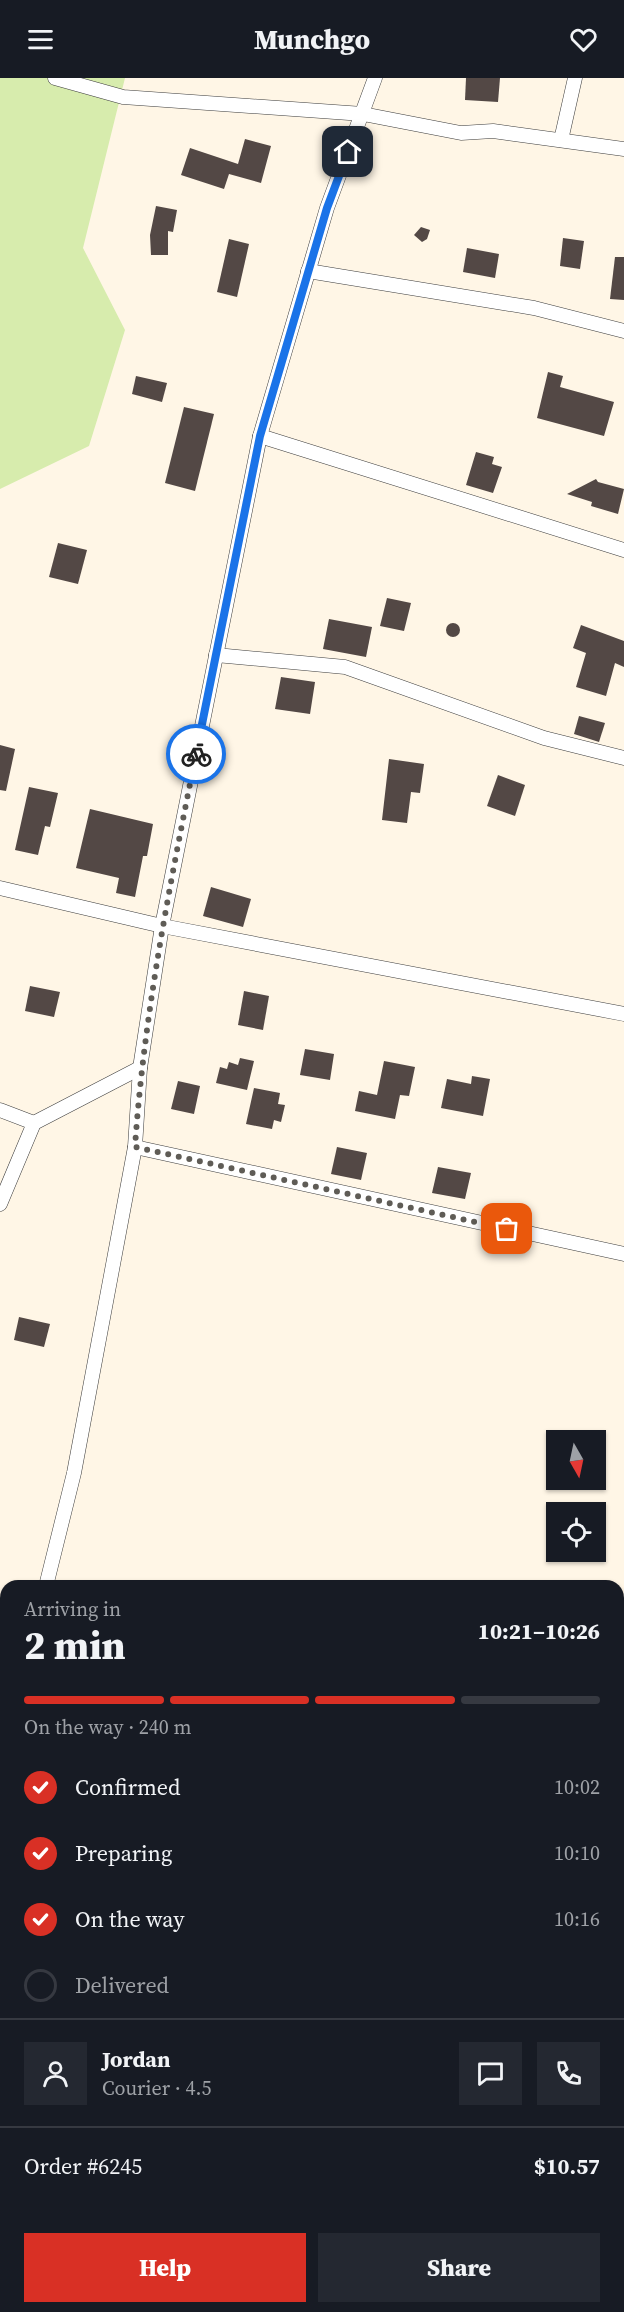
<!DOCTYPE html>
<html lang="en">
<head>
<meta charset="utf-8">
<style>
  body { margin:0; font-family:"Source Serif 4",serif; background:#242831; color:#f1f3f6; height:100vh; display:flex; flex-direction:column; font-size:22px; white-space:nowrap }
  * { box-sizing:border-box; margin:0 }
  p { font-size:20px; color:#9ea1a6 }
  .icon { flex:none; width:33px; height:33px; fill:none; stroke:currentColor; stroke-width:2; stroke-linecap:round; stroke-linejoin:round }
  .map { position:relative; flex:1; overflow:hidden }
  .details { position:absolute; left:0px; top:1502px; width:624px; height:734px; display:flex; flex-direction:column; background:#171b24; border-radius:18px 18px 0 0; box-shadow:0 2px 4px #0004 }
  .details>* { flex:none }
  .needle { width:39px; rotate:171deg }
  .fabs { position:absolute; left:546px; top:1352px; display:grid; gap:12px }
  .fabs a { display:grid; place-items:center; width:60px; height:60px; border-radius:0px; background:#171b24; box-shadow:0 2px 4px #0004; font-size:30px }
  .pin { position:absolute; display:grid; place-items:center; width:51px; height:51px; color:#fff; margin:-26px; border-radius:12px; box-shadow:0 3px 9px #0006 }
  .courier { position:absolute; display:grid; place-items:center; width:60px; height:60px; margin:-30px; border:4px solid #1a73e8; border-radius:50%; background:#fff; color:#222; box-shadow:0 2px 8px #0007 }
  .overview em { font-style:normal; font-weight:800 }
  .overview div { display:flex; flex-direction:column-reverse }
  .overview { display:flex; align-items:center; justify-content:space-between; height:102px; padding:0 24px }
  h1 { font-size:39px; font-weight:800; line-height:45px }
  .bar { display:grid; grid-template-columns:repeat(4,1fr); gap:9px 6px; align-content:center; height:72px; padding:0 24px }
  .bar i { height:8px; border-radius:4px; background:#363941 }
  .bar .selected { background:#d93025 }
  .bar p { grid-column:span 4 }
  .line { display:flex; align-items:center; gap:15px; padding:0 24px; border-top:2px solid #363941 }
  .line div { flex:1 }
  .round { display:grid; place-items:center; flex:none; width:63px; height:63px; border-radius:0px; background:#242831 }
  ol { padding:0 24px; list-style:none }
  li { display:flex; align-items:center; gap:18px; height:66px }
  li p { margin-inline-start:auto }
  li .icon { padding:6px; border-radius:50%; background:#d93025; color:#fff; stroke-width:4 }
  li:last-child { color:#9ea1a6 }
  li i { width:33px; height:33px; border:3px solid #363941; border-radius:50% }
  .button { display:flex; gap:12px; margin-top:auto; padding:12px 24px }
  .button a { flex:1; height:69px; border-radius:0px; background:#d93025; color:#fff; font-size:24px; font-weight:800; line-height:69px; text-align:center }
  .button a+a { background:#242831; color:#f1f3f6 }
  header { display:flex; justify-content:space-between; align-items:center; height:78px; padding:0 24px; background:#171b24; font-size:27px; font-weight:800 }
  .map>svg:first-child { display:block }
  .green { fill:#d7ecad }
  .building { fill:#534845 }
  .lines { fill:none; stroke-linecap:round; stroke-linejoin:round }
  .minor-casing { stroke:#3c3c3c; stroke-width:15 }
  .minor { stroke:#fff; stroke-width:14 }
  .done { stroke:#5f5c56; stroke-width:6; stroke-dasharray:0 10.8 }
  .route { stroke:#1a73e8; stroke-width:8 }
</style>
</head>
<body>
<header><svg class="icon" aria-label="menu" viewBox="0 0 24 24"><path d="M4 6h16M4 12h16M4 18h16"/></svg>Munchgo<svg class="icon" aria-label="heart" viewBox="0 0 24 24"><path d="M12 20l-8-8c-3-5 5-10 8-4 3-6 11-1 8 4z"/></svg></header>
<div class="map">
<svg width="624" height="2234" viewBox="0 0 624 2234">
  <rect width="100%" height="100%" fill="#fff6e6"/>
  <polygon class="green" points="0,0 125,0 83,170 125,252 89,368 0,411"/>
  <g class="building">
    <polygon points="466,0 500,0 498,24 465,22"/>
    <polygon points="245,61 271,68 261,105 229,96 224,111 181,97 190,70 238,86"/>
    <polygon points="156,128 177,132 173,154 168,153 168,177 151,177 150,157"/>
    <polygon points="421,149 430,152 427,161 422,164 414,157"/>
    <polygon points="563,160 584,163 580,191 560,188"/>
    <polygon points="229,161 249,166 237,219 217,214"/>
    <polygon points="467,170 499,176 495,200 463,194"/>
    <polygon points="615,179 624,179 624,222 610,221"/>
    <polygon points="548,294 563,298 560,309 614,324 604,358 537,340"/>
    <polygon points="136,298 167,305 162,324 132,316"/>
    <polygon points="184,329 214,336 195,413 165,405"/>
    <polygon points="476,374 494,379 492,386 502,389 493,415 466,407"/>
    <polygon points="596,401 598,404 624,411 618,436 591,428 592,424 567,416"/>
    <polygon points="58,465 87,472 78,506 49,499"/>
    <polygon points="387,520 411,525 404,553 380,548"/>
    <polygon points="329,541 372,549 366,579 323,571"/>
    <circle cx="453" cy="552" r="7"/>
    <polygon points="581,547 624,563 624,589 615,585 606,618 576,609 586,575 573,570"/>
    <polygon points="281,599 315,604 310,636 275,631"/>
    <polygon points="579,638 605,645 599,664 574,656"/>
    <polygon points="0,667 15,671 6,713 0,712"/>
    <polygon points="389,681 424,686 420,715 411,714 407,745 382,742"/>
    <polygon points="498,697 525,707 515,738 487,728"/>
    <polygon points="29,709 58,715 50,749 45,748 38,777 15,772"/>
    <polygon points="90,731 153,746 147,778 143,778 135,819 116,815 119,800 76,790"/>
    <polygon points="211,809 251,821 243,849 203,838"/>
    <polygon points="30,908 60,914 54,939 25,933"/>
    <polygon points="244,913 269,918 263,952 238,947"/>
    <polygon points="305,971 334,976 330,1002 300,997"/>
    <polygon points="240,980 254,983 247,1012 216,1005 220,989 227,991 229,984 238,987"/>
    <polygon points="384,983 415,989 409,1018 400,1017 395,1041 355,1033 359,1013 377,1017"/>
    <polygon points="472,998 490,1001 483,1038 441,1030 447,1001 471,1006"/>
    <polygon points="178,1003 200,1008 194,1036 171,1031"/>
    <polygon points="254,1010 280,1015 278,1026 285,1027 281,1044 274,1042 272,1051 246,1046"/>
    <polygon points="337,1069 367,1075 361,1102 331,1096"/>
    <polygon points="438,1089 471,1095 465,1121 432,1115"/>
    <polygon points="19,1239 50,1246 44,1269 14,1262"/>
  </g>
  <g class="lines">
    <defs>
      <g id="minor">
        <polyline points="55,0 123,19 363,36 461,55 493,53 624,71"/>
        <polyline points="561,62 575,0"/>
        <polyline points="308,193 534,230 624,253"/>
        <polyline points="260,358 624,472"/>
        <polyline points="216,577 345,589 544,660 624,680"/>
        <polyline points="0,810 162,848 624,936"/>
        <polyline points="0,1032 34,1045"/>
        <polyline points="135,1069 624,1176"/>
        <polyline points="0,1126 34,1045 140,990"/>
        <polyline points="46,1508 74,1395 135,1069 140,990 162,848 260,358 327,130 375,0"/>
        <polyline points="0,1687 6,1664"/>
        <polyline points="0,1728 6,1729"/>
        <polyline points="618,1857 624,1858"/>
        <polyline points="0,1975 6,1976"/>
        <polyline points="618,2095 624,2096"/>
        <polyline points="0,2202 6,2203"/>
        <polyline points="119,2229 142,2234"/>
        <polyline points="311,2234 311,2229"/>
      </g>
    </defs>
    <use href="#minor" class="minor-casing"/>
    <use href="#minor" class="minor"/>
  </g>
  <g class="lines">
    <path class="done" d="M 196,676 C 170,806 144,936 135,1069 L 507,1151"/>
    <polyline class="route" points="196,676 260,358 327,130 348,74"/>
  </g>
</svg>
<div class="fabs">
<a><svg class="needle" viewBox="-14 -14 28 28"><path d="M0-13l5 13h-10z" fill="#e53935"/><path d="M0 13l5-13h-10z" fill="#9ea1a6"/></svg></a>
<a><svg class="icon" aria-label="locate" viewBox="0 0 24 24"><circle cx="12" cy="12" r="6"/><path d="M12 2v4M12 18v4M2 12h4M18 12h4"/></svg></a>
</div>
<div class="pin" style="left:507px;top:1151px;background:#ea580c"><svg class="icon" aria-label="bag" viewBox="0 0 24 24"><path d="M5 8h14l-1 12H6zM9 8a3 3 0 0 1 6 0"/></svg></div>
<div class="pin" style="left:348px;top:74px;background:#1f2937"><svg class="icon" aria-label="home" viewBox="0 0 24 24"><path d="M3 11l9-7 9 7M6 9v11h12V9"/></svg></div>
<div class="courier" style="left:196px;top:676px"><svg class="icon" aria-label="bike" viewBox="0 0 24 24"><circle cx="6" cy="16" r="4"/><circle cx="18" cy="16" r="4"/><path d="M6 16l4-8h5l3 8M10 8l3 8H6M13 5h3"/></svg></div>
<section class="details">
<div class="overview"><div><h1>2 min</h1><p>Arriving in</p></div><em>10:21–10:26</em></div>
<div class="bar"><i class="selected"></i><i class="selected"></i><i class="selected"></i><i></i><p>On the way · 240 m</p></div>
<ol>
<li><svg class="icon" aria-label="check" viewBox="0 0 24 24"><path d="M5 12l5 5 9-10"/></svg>Confirmed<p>10:02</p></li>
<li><svg class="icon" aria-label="check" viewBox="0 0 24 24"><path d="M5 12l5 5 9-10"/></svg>Preparing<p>10:10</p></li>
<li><svg class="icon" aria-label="check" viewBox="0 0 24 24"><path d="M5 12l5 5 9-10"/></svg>On the way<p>10:16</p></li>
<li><i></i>Delivered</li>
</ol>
<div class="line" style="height:108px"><a class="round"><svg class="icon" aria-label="person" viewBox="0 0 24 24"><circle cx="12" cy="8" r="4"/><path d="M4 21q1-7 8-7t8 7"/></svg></a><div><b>Jordan</b><p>Courier · 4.5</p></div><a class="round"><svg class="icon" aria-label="chat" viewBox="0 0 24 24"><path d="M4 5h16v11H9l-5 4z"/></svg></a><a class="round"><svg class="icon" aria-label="phone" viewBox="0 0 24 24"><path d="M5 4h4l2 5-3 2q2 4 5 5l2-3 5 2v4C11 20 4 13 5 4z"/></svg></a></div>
<div class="line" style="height:78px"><div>Order #6245</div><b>$10.57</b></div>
<div class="button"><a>Help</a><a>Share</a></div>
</section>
</div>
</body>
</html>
